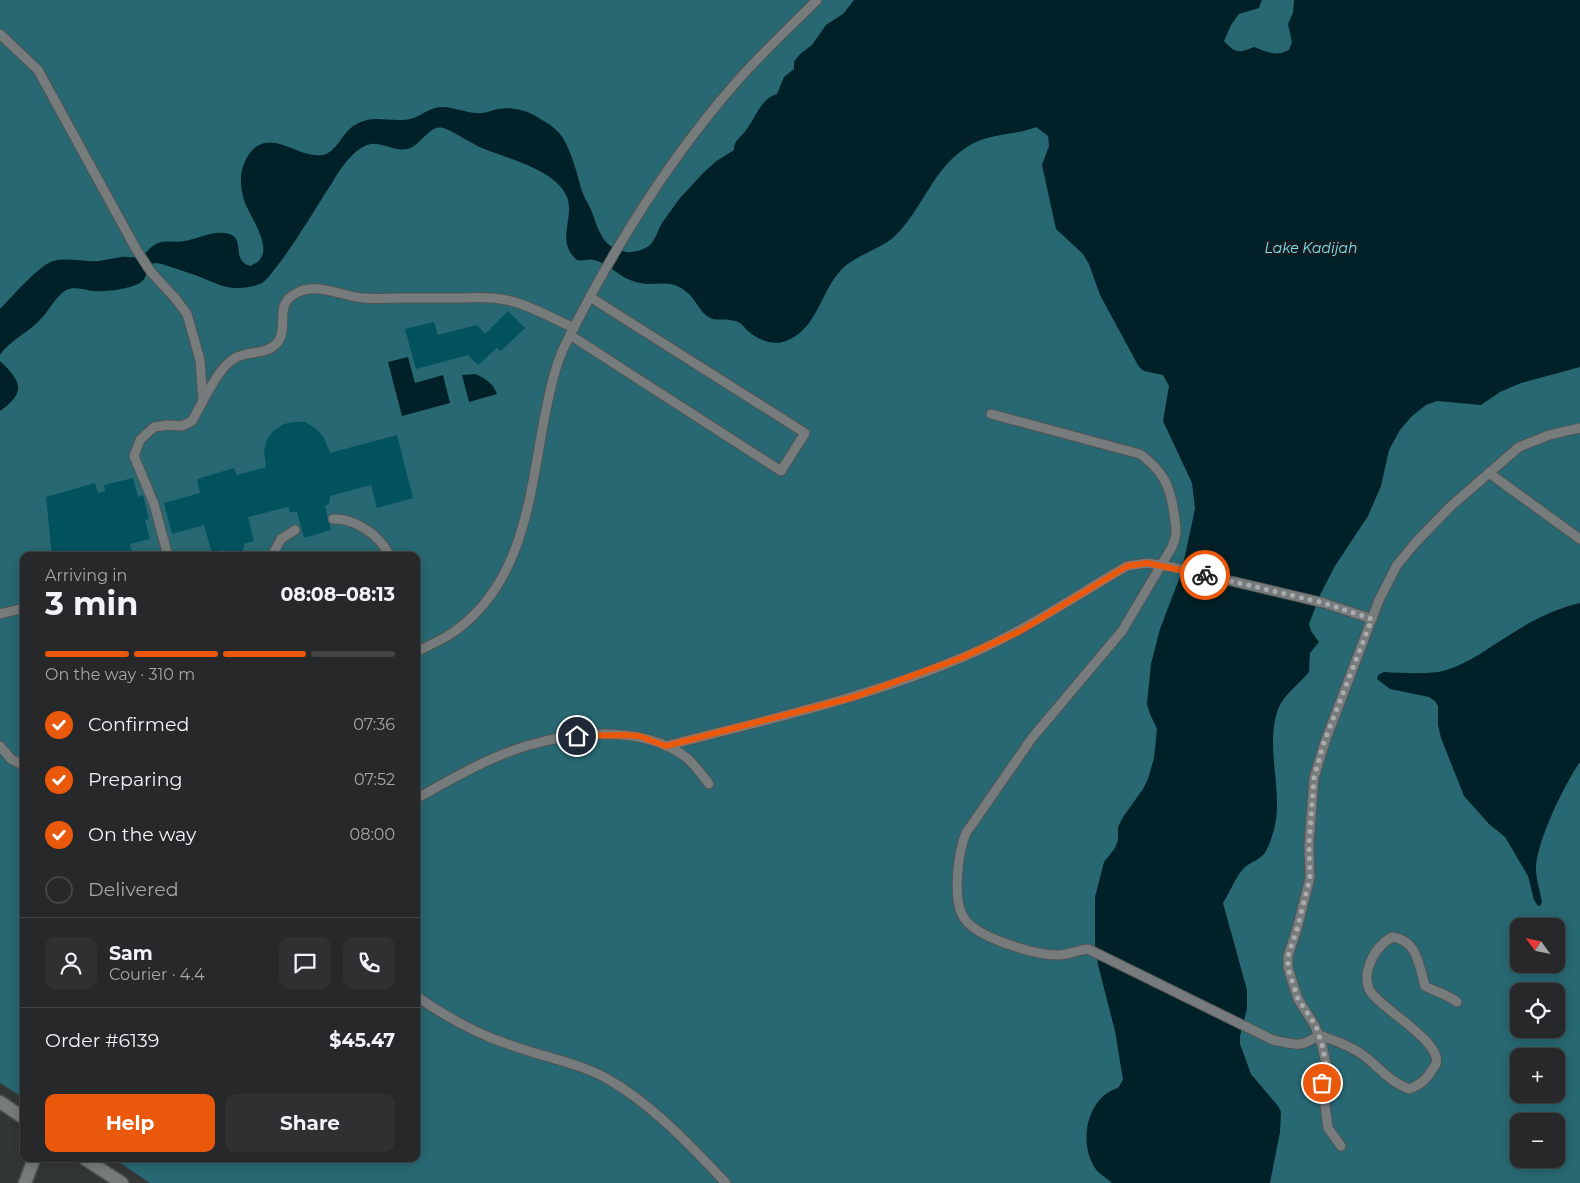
<!DOCTYPE html>
<html lang="en">
<head>
<meta charset="utf-8">
<style>
  body { margin:0; font-family:Montserrat,sans-serif; background:#2e3031; color:#f1f3f6; height:100vh; display:flex; flex-direction:column; font-size:19px; white-space:nowrap }
  * { box-sizing:border-box; margin:0 }
  p { font-size:16px; color:#a4a6a8 }
  .icon { flex:none; width:28px; height:28px; fill:none; stroke:currentColor; stroke-width:2; stroke-linecap:round; stroke-linejoin:round }
  .map { position:relative; flex:1; overflow:hidden }
  .details { position:absolute; left:20px; top:552px; width:400px; height:610px; display:flex; flex-direction:column; background:#262829; border-radius:10px; box-shadow:0 2px 12px #0003,0 0 0 1px #424446 }
  .details>* { flex:none }
  .needle { width:32px; rotate:303deg }
  .controls { position:absolute; left:1510px; top:918px; display:grid; gap:10px }
  .controls a { display:grid; place-items:center; width:55px; height:55px; border-radius:10px; background:#262829; box-shadow:0 2px 12px #0003,0 0 0 1px #424446; font-size:25px }
  .pin { position:absolute; display:grid; place-items:center; width:42px; height:42px; color:#fff; margin:-21px; border:2px solid #fff; border-radius:50%; box-shadow:0 1px 5px #0007 }
  .courier { position:absolute; display:grid; place-items:center; width:50px; height:50px; margin:-25px; border:4px solid #ea580c; border-radius:50%; background:#fff; color:#222; box-shadow:0 1px 6px #0007 }
  .summary em { font-style:normal; font-weight:700 }
  .summary div { display:flex; flex-direction:column-reverse }
  .summary { display:flex; align-items:center; justify-content:space-between; height:85px; padding:0 25px }
  h1 { font-size:32px; font-weight:700; line-height:38px }
  .bar { display:grid; grid-template-columns:repeat(4,1fr); gap:8px 5px; align-content:center; height:60px; padding:0 25px }
  .bar i { height:6px; border-radius:4px; background:#424446 }
  .bar .on { background:#ea580c }
  .bar p { grid-column:span 4 }
  .line { display:flex; align-items:center; gap:12px; padding:0 25px; border-top:1px solid #424446 }
  .line div { flex:1 }
  .round { display:grid; place-items:center; flex:none; width:52px; height:52px; border-radius:10px; background:#2e3031 }
  ol { padding:0 25px; list-style:none }
  li { display:flex; align-items:center; gap:15px; height:55px }
  li p { margin-inline-start:auto }
  li .icon { padding:5px; border-radius:50%; background:#ea580c; color:#fff; stroke-width:4 }
  li:last-child { color:#a4a6a8 }
  li i { width:28px; height:28px; border:2px solid #424446; border-radius:50% }
  .primary-button { display:flex; gap:10px; margin-top:auto; padding:10px 25px }
  .primary-button a { flex:1; height:58px; border-radius:10px; background:#ea580c; color:#fff; font-size:20px; font-weight:700; line-height:58px; text-align:center }
  .primary-button a+a { background:#2e3031; color:#f1f3f6 }
  .map>svg:first-child { display:block }
  .green { fill:#286872; fill-rule:evenodd }
  .water { fill:#002127 }
  .building { fill:#02525d }
  .lines { fill:none; stroke-linecap:round; stroke-linejoin:round }
  .lane-casing { stroke:#505454; stroke-width:11 }
  .secondary-casing { stroke:#505454; stroke-width:15 }
  .lane { stroke:#767b7c; stroke-width:9 }
  .secondary { stroke:#767b7c; stroke-width:12 }
  .done { stroke:#a9acad; stroke-width:5; stroke-dasharray:0 9 }
  .route { stroke:#ea580c; stroke-width:6 }
  .labels { text-anchor:middle; dominant-baseline:central; stroke-width:4; stroke-linejoin:round; paint-order:stroke }
  .water-label { font-size:14px; font-style:italic; fill:#7be1f3; stroke:#1b1d1e }
</style>
</head>
<body>
<div class="map">
<svg width="1580" height="1183" viewBox="0 0 1580 1183">
  <rect width="100%" height="100%" fill="#323637"/>
  <path class="green" d="M 0,0 L 1580,0 L 1580,1183 L 150,1183 L 114,1159 L 416,1159 L 416,556 L 24,556 L 24,1098 L 0,1083 ZM 1519,926 L 1556,926 L 1556,964 L 1519,964 ZM 1519,991 L 1556,991 L 1556,1029 L 1519,1029 ZM 1519,1056 L 1556,1056 L 1556,1094 L 1519,1094 ZM 1519,1121 L 1556,1121 L 1556,1159 L 1519,1159 Z"/>
  <g class="water">
    <path d="M 854,0 L 1262,0 L 1259,8 L 1239,14 L 1231,25 L 1224,41 C 1236,54 1239,53 1254,47 C 1268,52 1275,57 1289,50 L 1292,42 L 1288,24 L 1293,13 L 1294,0 L 1580,0 L 1580,367 L 1521,383 L 1500,392 L 1481,405 L 1437,401 L 1426,405 L 1412,416 L 1400,430 L 1389,450 L 1381,486 L 1368,516 L 1335,566 L 1320,595 L 1309,624 L 1311,631 L 1319,642 L 1310,653 L 1309,672 C 1300,683 1285,694 1279,707 C 1264,743 1283,790 1275,825 C 1273,834 1269,847 1264,854 C 1259,860 1251,862 1245,867 C 1237,874 1229,894 1223,903 L 1247,990 L 1247,1009 L 1240,1036 L 1240,1044 L 1251,1074 L 1278,1106 L 1281,1112 L 1280,1132 L 1270,1183 L 1112,1183 C 1107,1178 1099,1174 1095,1168 C 1078,1143 1087,1097 1118,1088 L 1123,1080 L 1115,1031 L 1098,965 L 1095,944 L 1095,897 L 1104,862 L 1115,848 L 1118,840 L 1118,827 L 1123,817 L 1143,789 L 1148,779 L 1154,758 L 1157,729 L 1150,714 L 1147,704 L 1151,664 L 1160,629 L 1181,574 L 1195,509 L 1192,483 L 1163,421 L 1169,386 L 1163,375 L 1144,371 L 1139,367 L 1100,295 L 1089,264 L 1083,254 L 1056,229 L 1042,165 L 1049,146 L 1048,136 L 1036,127 C 1014,136 985,133 964,149 C 933,170 922,209 896,235 C 880,250 857,254 842,269 C 821,290 817,330 786,341 C 773,346 758,340 748,331 C 744,327 741,322 735,321 C 726,318 714,322 707,316 C 696,307 695,295 679,287 C 668,280 652,286 640,283 C 619,279 613,265 594,260 C 589,258 582,262 577,260 C 575,259 574,257 573,256 C 558,238 573,220 568,200 C 568,198 564,192 563,190 C 548,168 506,158 482,148 C 469,142 458,134 446,129 C 430,121 422,146 407,149 C 393,152 380,140 367,145 C 352,151 340,169 332,183 C 314,210 298,239 278,265 C 273,271 268,279 262,283 C 256,286 246,288 239,288 C 224,289 209,280 195,275 C 184,271 173,268 162,264 L 156,263 L 150,264 C 147,269 147,275 144,279 C 138,289 104,292 93,291 C 85,290 74,286 66,290 C 55,297 48,313 38,322 C 27,333 8,342 0,355 L 0,309 C 12,297 38,266 53,261 C 68,257 84,262 99,261 C 106,260 114,258 121,257 C 126,256 131,258 136,257 C 148,255 149,246 158,243 C 167,240 176,243 184,241 C 197,239 211,231 225,233 C 245,236 234,253 243,262 C 245,264 248,265 250,266 C 281,255 249,217 244,200 C 240,186 239,173 246,159 C 249,154 253,148 259,145 C 279,135 300,158 322,155 C 337,153 342,132 355,125 C 372,115 385,121 403,120 C 416,120 424,111 435,108 C 449,104 463,113 477,113 C 484,114 492,110 499,109 C 513,106 530,111 542,120 C 548,123 556,129 560,134 C 571,148 577,174 582,191 C 585,200 591,207 593,215 C 596,224 600,235 606,242 C 611,248 624,253 631,252 C 635,252 645,249 649,246 C 655,241 658,230 662,223 C 668,215 674,206 680,198 C 689,189 702,173 712,165 C 718,159 727,155 734,150 C 734,139 741,138 746,130 C 756,118 760,99 777,94 L 784,77 L 794,69 L 794,62 L 800,54 L 812,45 L 826,25 L 843,14 Z"/>
    <polygon points="408,357 415,383 443,375 450,403 402,416 388,362"/>
    <path d="M 0,361 C 21,381 27,392 0,411 Z"/>
    <path d="M 475,374 C 485,378 493,383 497,394 L 469,402 L 462,375 Z"/>
    <path d="M 1580,603 L 1580,762 C 1565,783 1534,846 1536,872 C 1537,882 1540,892 1542,902 L 1540,906 L 1538,906 L 1534,900 L 1528,876 L 1505,837 L 1489,824 L 1464,796 L 1441,738 L 1438,725 L 1438,706 L 1435,701 L 1429,697 L 1390,689 L 1377,679 L 1378,675 L 1384,672 C 1402,673 1421,674 1438,672 C 1460,668 1482,653 1500,641 C 1524,625 1552,609 1580,603 Z"/>
  </g>
  <g class="building">
    <polygon points="508,311 525,328 501,351 497,348 478,365 468,355 416,369 405,329 434,322 438,335 477,325 485,334"/>
    <polygon points="294,422 305,422 315,428 323,436 330,453 397,435 413,498 377,508 371,485 330,496 329,504 325,506 331,530 304,538 297,512 290,512 288,507 248,517 254,541 244,544 244,547 241,554 235,556 230,556 224,550 212,553 204,525 172,534 164,503 200,493 197,479 234,468 237,475 266,467 264,451 267,439 273,431 284,424"/>
    <polygon points="133,478 138,497 143,495 149,519 145,520 150,539 130,544 133,556 52,556 46,497 95,483 98,493 105,491 104,485"/>
  </g>
  <g class="lines">
    <defs>
      <g id="lane">
        <polyline points="0,34 38,70 136,249 151,272 175,298 187,314 200,360 203,401 192,421 182,426 168,425 154,427 140,440 134,456 154,504 168,556"/>
        <polyline points="570,335 781,471 805,433 590,297"/>
        <path d="M 203,400 C 212,386 220,367 235,358 C 248,350 265,356 277,343 C 289,328 275,306 293,295 C 314,280 340,296 363,298 C 374,299 386,298 397,298 C 419,298 440,298 462,298 C 478,297 495,297 511,301 C 529,305 556,320 574,328"/>
        <path d="M 991,414 L 1140,454 C 1163,471 1170,485 1174,513 C 1176,529 1178,532 1172,547 L 1122,631 L 1032,738 L 966,833 C 958,852 952,900 964,918 C 977,938 1035,955 1058,955 C 1068,955 1078,950 1088,949 L 1273,1040 C 1295,1044 1299,1049 1319,1035 C 1336,1041 1354,1047 1368,1059 C 1384,1072 1389,1081 1409,1089 C 1420,1085 1426,1080 1432,1070 C 1433,1068 1435,1066 1436,1064 C 1443,1041 1377,1007 1369,989 C 1366,981 1366,974 1369,966 C 1373,953 1380,944 1392,937 C 1417,940 1419,965 1425,986 C 1436,992 1447,994 1457,1002"/>
        <polyline points="1489,473 1580,539"/>
        <path d="M 333,519 C 356,518 380,536 390,556"/>
        <polyline points="272,556 281,539 295,530"/>
        <polyline points="0,614 24,608"/>
        <path d="M 416,652 C 429,645 443,640 455,631 C 525,581 530,492 545,415 C 550,391 555,365 566,343 C 613,249 670,157 739,79 C 764,51 791,26 817,0"/>
        <polyline points="0,746 11,759 24,766"/>
        <path d="M 666,746 C 765,720 866,698 961,658 C 1020,634 1072,598 1127,566 L 1147,563 L 1172,567 L 1324,603 L 1372,619"/>
        <path d="M 416,799 C 451,779 487,758 526,746 C 574,731 644,725 687,758 C 695,765 702,775 709,784"/>
        <path d="M 416,996 C 446,1017 479,1035 513,1046 C 544,1057 578,1063 606,1078 C 652,1104 690,1145 726,1183"/>
        <polyline points="1341,1146 1328,1128 1322,1083 1326,1064 1322,1045 1315,1026 1298,999 1288,968 1288,956 1297,929 1310,878 1309,845 1314,778 1325,742 1379,600 1397,565 1416,542 1451,506 1519,447 1549,435 1580,428"/>
      </g>
      <g id="secondary">
        <polyline points="0,1102 24,1118"/>
        <polyline points="85,1159 122,1183"/>
        <polyline points="25,1183 34,1159"/>
      </g>
    </defs>
    <use href="#lane" class="lane-casing"/>
    <use href="#secondary" class="secondary-casing"/>
    <use href="#lane" class="lane"/>
    <use href="#secondary" class="secondary"/>
  </g>
  <g class="lines">
    <polyline class="done" points="1205,575 1324,603 1372,619 1324,742 1314,778 1309,845 1310,878 1297,929 1288,956 1288,968 1298,999 1316,1026 1322,1045 1326,1064 1322,1083"/>
    <polyline class="route" points="577,736 622,735 639,736 666,746 854,697 961,658 1020,631 1127,566 1147,563 1205,575"/>
  </g>
  <g class="labels">
    <g class="water-label">
      <text x="1311" y="248">Lake Kadijah</text>
    </g>
  </g>
</svg>
<div class="controls">
<a><svg class="needle" viewBox="-14 -14 28 28"><path d="M0-13l5 13h-10z" fill="#e53935"/><path d="M0 13l5-13h-10z" fill="#a4a6a8"/></svg></a>
<a><svg class="icon" aria-label="locate" viewBox="0 0 24 24"><circle cx="12" cy="12" r="6"/><path d="M12 2v4M12 18v4M2 12h4M18 12h4"/></svg></a>
<a>+</a>
<a>−</a>
</div>
<div class="pin" style="left:1322px;top:1083px;background:#ea580c"><svg class="icon" aria-label="bag" viewBox="0 0 24 24"><path d="M5 8h14l-1 12H6zM9 8a3 3 0 0 1 6 0"/></svg></div>
<div class="pin" style="left:577px;top:736px;background:#1f2937"><svg class="icon" aria-label="home" viewBox="0 0 24 24"><path d="M3 11l9-7 9 7M6 9v11h12V9"/></svg></div>
<div class="courier" style="left:1205px;top:575px"><svg class="icon" aria-label="bike" viewBox="0 0 24 24"><circle cx="6" cy="16" r="4"/><circle cx="18" cy="16" r="4"/><path d="M6 16l4-8h5l3 8M10 8l3 8H6M13 5h3"/></svg></div>
<section class="details">
<div class="summary"><div><h1>3 min</h1><p>Arriving in</p></div><em>08:08–08:13</em></div>
<div class="bar"><i class="on"></i><i class="on"></i><i class="on"></i><i></i><p>On the way · 310 m</p></div>
<ol>
<li><svg class="icon" aria-label="check" viewBox="0 0 24 24"><path d="M5 12l5 5 9-10"/></svg>Confirmed<p>07:36</p></li>
<li><svg class="icon" aria-label="check" viewBox="0 0 24 24"><path d="M5 12l5 5 9-10"/></svg>Preparing<p>07:52</p></li>
<li><svg class="icon" aria-label="check" viewBox="0 0 24 24"><path d="M5 12l5 5 9-10"/></svg>On the way<p>08:00</p></li>
<li><i></i>Delivered</li>
</ol>
<div class="line" style="height:90px"><a class="round"><svg class="icon" aria-label="person" viewBox="0 0 24 24"><circle cx="12" cy="8" r="4"/><path d="M4 21q1-7 8-7t8 7"/></svg></a><div><b>Sam</b><p>Courier · 4.4</p></div><a class="round"><svg class="icon" aria-label="chat" viewBox="0 0 24 24"><path d="M4 5h16v11H9l-5 4z"/></svg></a><a class="round"><svg class="icon" aria-label="phone" viewBox="0 0 24 24"><path d="M5 4h4l2 5-3 2q2 4 5 5l2-3 5 2v4C11 20 4 13 5 4z"/></svg></a></div>
<div class="line" style="height:65px"><div>Order #6139</div><b>$45.47</b></div>
<div class="primary-button"><a>Help</a><a>Share</a></div>
</section>
</div>
</body>
</html>
